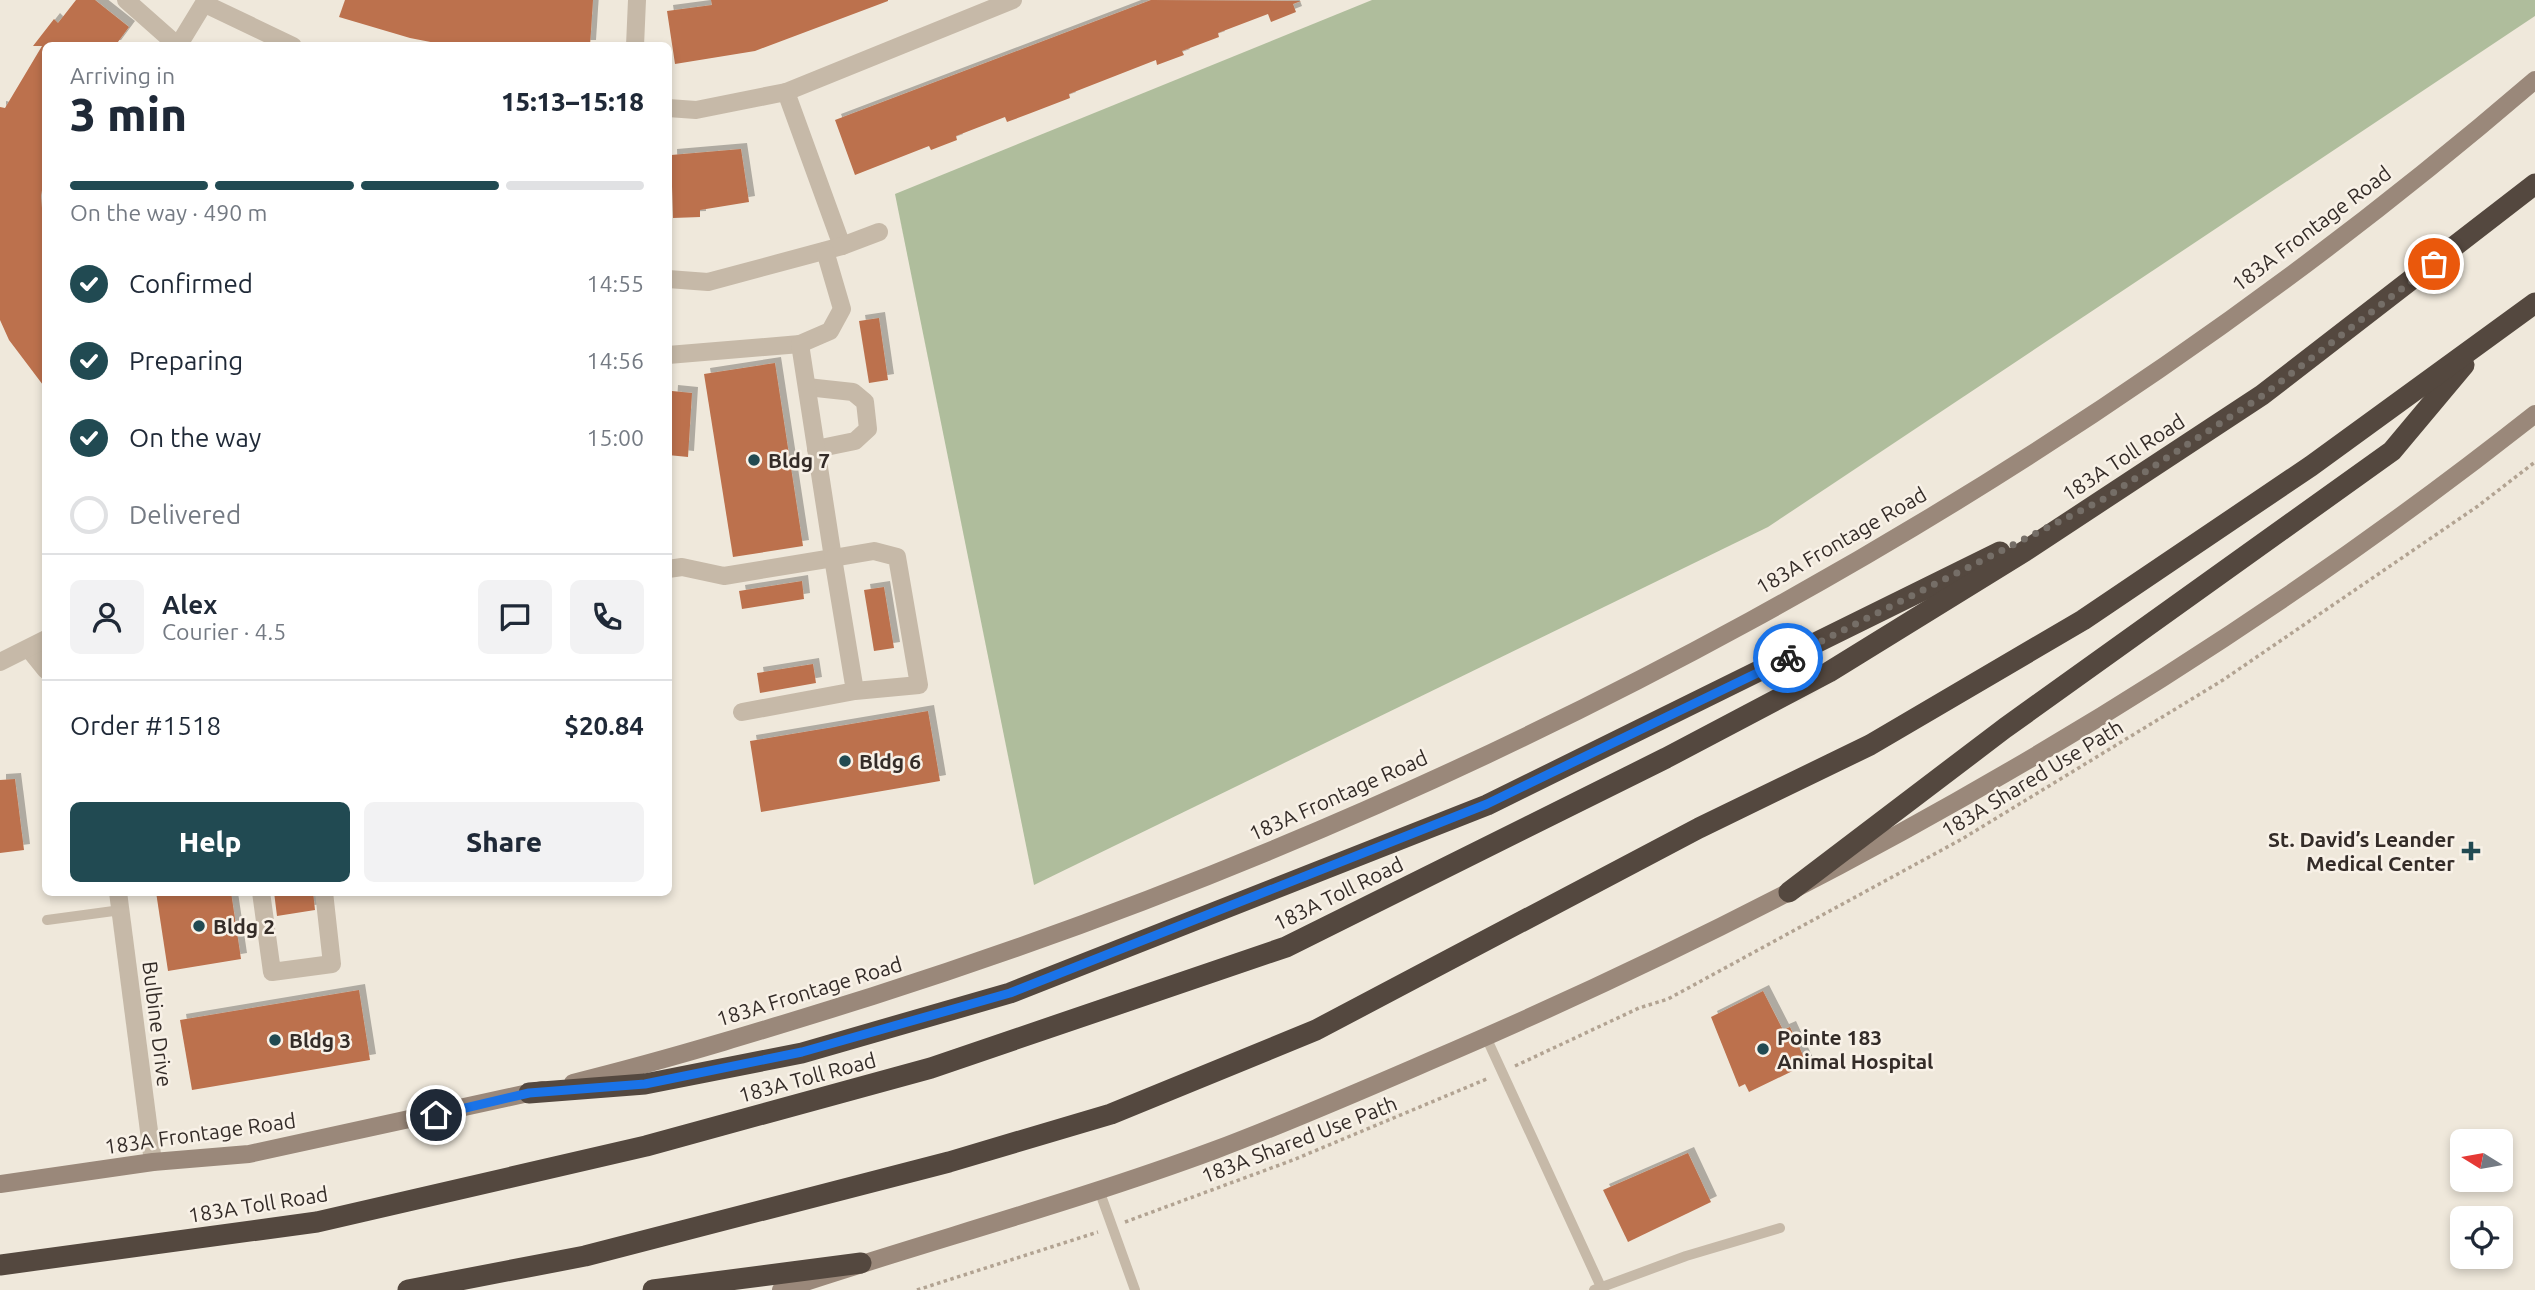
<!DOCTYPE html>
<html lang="en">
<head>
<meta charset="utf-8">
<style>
  body { margin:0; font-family:Ubuntu,sans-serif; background:#f2f2f3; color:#1f2937; height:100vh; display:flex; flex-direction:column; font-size:26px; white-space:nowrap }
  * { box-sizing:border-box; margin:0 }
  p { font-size:23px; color:#747a83 }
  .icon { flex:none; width:38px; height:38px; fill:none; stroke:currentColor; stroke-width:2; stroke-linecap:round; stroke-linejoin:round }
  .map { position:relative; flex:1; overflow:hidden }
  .details { position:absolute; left:42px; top:42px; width:630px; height:854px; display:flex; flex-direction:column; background:#fff; border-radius:10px; box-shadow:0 4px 10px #0003 }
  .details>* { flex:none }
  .needle { width:46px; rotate:281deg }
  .tools { position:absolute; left:2450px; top:1129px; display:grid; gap:14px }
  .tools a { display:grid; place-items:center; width:63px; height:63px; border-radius:10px; background:#fff; box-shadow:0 4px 10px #0003; font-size:35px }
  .pin { position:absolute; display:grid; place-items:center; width:60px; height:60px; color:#fff; margin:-30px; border:4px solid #fff; border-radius:50%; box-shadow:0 2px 7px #0007 }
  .courier { position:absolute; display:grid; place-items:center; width:70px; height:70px; margin:-35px; border:5px solid #1a73e8; border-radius:50%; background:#fff; color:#222; box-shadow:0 2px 9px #0007 }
  .summary em { font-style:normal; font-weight:800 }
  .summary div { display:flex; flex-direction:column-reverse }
  .summary { display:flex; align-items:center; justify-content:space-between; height:119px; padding:0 28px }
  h1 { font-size:46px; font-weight:800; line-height:52px }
  .bar { display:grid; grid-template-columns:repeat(4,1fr); gap:10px 7px; align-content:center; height:84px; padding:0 28px }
  .bar i { height:9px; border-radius:5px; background:#e0e1e3 }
  .bar .active { background:#214a52 }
  .bar p { grid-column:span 4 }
  .line { display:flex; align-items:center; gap:18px; padding:0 28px; border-top:2px solid #e0e1e3 }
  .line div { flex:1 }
  .round { display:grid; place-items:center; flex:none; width:74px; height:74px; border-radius:10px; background:#f2f2f3 }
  ol { padding:0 28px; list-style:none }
  li { display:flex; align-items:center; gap:21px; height:77px }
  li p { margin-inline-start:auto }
  li .icon { padding:7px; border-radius:50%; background:#214a52; color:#fff; stroke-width:4 }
  li:last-child { color:#747a83 }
  li i { width:38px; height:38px; border:4px solid #e0e1e3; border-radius:50% }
  .cta { display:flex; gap:14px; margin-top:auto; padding:14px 28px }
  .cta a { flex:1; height:80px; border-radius:10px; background:#214a52; color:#fff; font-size:28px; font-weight:800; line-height:80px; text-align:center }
  .cta a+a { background:#f2f2f3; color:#1f2937 }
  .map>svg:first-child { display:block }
  .green { fill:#afbd9c }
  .building { fill:#bc714d; filter:url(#shadow) }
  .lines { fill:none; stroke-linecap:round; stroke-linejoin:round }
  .path { stroke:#b2a392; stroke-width:3.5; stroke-dasharray:3.5 3.5; stroke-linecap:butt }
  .lane { stroke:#c6b9a8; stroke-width:10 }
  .street { stroke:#c6b9a8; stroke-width:18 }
  .secondary { stroke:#9a887a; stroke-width:18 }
  .highway { stroke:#54483f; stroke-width:21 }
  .done { stroke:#756e67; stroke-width:7; stroke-dasharray:0 12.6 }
  .route { stroke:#1a73e8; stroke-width:9 }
  .poi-dot { fill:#214a52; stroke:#f8f1e7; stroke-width:2.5 }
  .labels { text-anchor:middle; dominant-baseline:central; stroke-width:5; stroke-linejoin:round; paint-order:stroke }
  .street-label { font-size:21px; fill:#342c28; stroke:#f8f1e7 }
  .poi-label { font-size:21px; font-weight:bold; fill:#342c28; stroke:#f8f1e7; text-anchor:start }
</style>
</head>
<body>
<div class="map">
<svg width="2535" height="1290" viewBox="0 0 2535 1290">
  <defs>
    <filter id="shadow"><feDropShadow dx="6" dy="-6" stdDeviation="0" flood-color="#0004"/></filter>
  </defs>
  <rect width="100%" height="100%" fill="#efe8db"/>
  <polygon class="green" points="1372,0 2535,0 2535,16 1768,527 1034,885 895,194"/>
  <g class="building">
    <polygon points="76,0 95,0 129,27 115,46 46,46 46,167 41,196 46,257 46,389 9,340 0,320 0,107 5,108 42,46 33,46 54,19 58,23"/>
    <polygon points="345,0 593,0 590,46 451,46 410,38 339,17"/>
    <polygon points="711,0 888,0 888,1 755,51 675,64 667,11 712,5"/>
    <polygon points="1151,0 1301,1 1293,4 1296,12 1271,22 1268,14 1218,33 1219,37 1182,51 1184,55 1157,65 1156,60 1069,94 1070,98 1031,113 1007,122 1005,117 956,136 957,140 931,150 929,146 855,175 835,120"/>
    <polygon points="741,149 749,202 700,210 700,217 673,218 671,155"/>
    <polygon points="879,318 888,380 869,383 859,321"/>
    <polygon points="775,363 803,546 733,557 704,374"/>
    <polygon points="672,391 692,393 688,457 668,455"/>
    <polygon points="802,581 804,599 742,609 739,591"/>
    <polygon points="884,587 894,648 874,651 864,590"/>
    <polygon points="813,664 816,683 760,693 757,673"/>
    <polygon points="928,711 940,781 761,812 750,741"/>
    <polygon points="15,779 24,850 0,853 0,780"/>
    <polygon points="156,892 231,892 241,959 168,971"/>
    <polygon points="274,892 313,892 315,910 277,916"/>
    <polygon points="359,990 370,1060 192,1090 180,1020"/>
    <polygon points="1763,991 1783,1030 1790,1027 1807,1064 1749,1092 1745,1084 1739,1087 1711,1017"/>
    <polygon points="1688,1153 1711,1202 1628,1242 1603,1190"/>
  </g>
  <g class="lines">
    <g class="path">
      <polyline points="1515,1066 1639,1008 1668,999 1962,839 2223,680 2478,506 2535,462"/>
      <polyline points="1125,1222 1293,1160 1489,1078"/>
      <polyline points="917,1290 1098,1232"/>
    </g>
    <g class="lane">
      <polyline points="47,920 121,910"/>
      <polyline points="1486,1037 1601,1287"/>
      <polyline points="1099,1190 1135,1290"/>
      <polyline points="1594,1290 1686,1256 1780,1228"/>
    </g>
    <g class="street">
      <polyline points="126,0 178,46 206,0"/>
      <polyline points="205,4 293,46"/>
      <polyline points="635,46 637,0"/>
      <polyline points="786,92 842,246"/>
      <polyline points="668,108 696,110 786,92 1013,0"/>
      <polyline points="668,279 708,282 842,246 879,232"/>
      <polyline points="668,355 800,344"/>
      <polyline points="807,387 853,392 865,402 868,429 855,441 816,449"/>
      <polyline points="668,569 682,567 724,576 833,558 800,344 830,331 842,309 825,251"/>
      <polyline points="29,649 46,670"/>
      <polyline points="0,662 46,639"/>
      <polyline points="742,712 855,691 833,558 874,551 897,557 919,685 855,691"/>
      <polyline points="118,892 153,1162"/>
      <polyline points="261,892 272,972 332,964 324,892"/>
    </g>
    <g class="secondary">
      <path d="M 573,1083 C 674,1058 774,1027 873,996 C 1477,803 2054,494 2535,80"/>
      <polyline points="0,1184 153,1162 249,1154 542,1090"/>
      <path d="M 781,1290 C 925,1242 1072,1203 1215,1150 C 1295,1120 1374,1085 1453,1051 C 1837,885 2206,674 2535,414"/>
    </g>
    <g class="highway">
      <polyline points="1789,892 2005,728 2392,451 2464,365"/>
      <polyline points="529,1093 645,1084 802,1053 1010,993 1487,805 2000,552"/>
      <polyline points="0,1265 317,1222 646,1146 931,1068 1286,947 1666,758 1829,672 2025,551 2262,395 2535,184"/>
      <polyline points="408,1290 585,1256 949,1162 1111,1114 1316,1030 1699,828 1870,745 2083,620 2311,466 2535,303"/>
      <polyline points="653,1290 861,1263"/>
    </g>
  </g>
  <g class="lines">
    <polyline class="done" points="1788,658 2102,500 2262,396 2434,264"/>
    <polyline class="route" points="436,1115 529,1093 645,1084 802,1052 1010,993 1487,804 1788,658"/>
  </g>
  <g class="poi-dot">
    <circle cx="754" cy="460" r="7"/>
    <circle cx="845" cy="761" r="7"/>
    <path d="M2467.5 840.5h7v7h7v7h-7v7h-7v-7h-7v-7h7z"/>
    <circle cx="199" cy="926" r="7"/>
    <circle cx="275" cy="1040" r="7"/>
    <circle cx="1763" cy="1049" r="7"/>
  </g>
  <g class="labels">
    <g class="street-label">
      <text transform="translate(2311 228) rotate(-37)">183A Frontage Road</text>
      <text transform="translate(2123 457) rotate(-33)">183A Toll Road</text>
      <text transform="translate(1841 540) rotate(-30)">183A Frontage Road</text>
      <text transform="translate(2032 778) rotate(-31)">183A Shared Use Path</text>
      <text transform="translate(1338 795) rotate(-24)">183A Frontage Road</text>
      <text transform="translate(1338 893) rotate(-26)">183A Toll Road</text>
      <text transform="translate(809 991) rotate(-17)">183A Frontage Road</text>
      <text transform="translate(158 1024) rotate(83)">Bulbine Drive</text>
      <text transform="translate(807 1077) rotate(-15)">183A Toll Road</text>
      <text transform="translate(200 1133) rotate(-8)">183A Frontage Road</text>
      <text transform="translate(1299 1139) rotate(-21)">183A Shared Use Path</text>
      <text transform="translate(258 1204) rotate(-9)">183A Toll Road</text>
    </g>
    <g class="poi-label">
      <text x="768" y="460">Bldg 7</text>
      <text x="859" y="761">Bldg 6</text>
      <text x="2455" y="839" text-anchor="end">St. David’s Leander<tspan x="2455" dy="24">Medical Center</tspan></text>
      <text x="213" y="926">Bldg 2</text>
      <text x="1777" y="1037">Pointe 183<tspan x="1777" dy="24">Animal Hospital</tspan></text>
      <text x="289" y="1040">Bldg 3</text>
    </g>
  </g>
</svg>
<div class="tools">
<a><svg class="needle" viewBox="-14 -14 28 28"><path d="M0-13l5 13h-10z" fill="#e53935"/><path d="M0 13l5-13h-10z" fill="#747a83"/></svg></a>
<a><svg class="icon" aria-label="locate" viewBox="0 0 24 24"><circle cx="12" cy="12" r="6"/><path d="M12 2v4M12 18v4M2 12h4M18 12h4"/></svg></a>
</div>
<div class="pin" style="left:2434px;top:264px;background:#ea580c"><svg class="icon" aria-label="bag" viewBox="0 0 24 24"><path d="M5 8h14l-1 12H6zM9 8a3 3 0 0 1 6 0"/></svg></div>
<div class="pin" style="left:436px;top:1115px;background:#1f2937"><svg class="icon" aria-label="home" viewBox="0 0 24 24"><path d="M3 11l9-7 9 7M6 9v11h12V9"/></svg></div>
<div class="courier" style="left:1788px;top:658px"><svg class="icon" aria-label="bike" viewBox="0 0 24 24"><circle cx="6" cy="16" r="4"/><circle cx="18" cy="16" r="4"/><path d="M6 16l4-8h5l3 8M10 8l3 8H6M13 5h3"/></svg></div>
<section class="details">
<div class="summary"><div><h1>3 min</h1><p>Arriving in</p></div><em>15:13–15:18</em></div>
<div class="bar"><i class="active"></i><i class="active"></i><i class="active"></i><i></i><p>On the way · 490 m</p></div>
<ol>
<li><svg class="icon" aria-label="check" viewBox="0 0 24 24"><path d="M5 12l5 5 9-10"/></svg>Confirmed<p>14:55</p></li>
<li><svg class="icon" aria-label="check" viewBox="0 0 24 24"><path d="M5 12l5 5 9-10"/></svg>Preparing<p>14:56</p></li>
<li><svg class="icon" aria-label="check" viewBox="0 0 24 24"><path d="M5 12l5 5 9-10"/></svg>On the way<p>15:00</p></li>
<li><i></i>Delivered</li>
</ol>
<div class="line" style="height:126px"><a class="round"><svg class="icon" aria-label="person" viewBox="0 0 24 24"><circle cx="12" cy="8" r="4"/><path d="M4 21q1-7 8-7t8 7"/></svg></a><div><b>Alex</b><p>Courier · 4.5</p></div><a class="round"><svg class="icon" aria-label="chat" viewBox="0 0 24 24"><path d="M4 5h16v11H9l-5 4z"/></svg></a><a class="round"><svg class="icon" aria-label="phone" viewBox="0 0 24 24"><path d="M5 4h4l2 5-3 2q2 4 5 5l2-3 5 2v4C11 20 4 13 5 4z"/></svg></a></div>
<div class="line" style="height:91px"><div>Order #1518</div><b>$20.84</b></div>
<div class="cta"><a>Help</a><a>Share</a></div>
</section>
</div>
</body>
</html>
